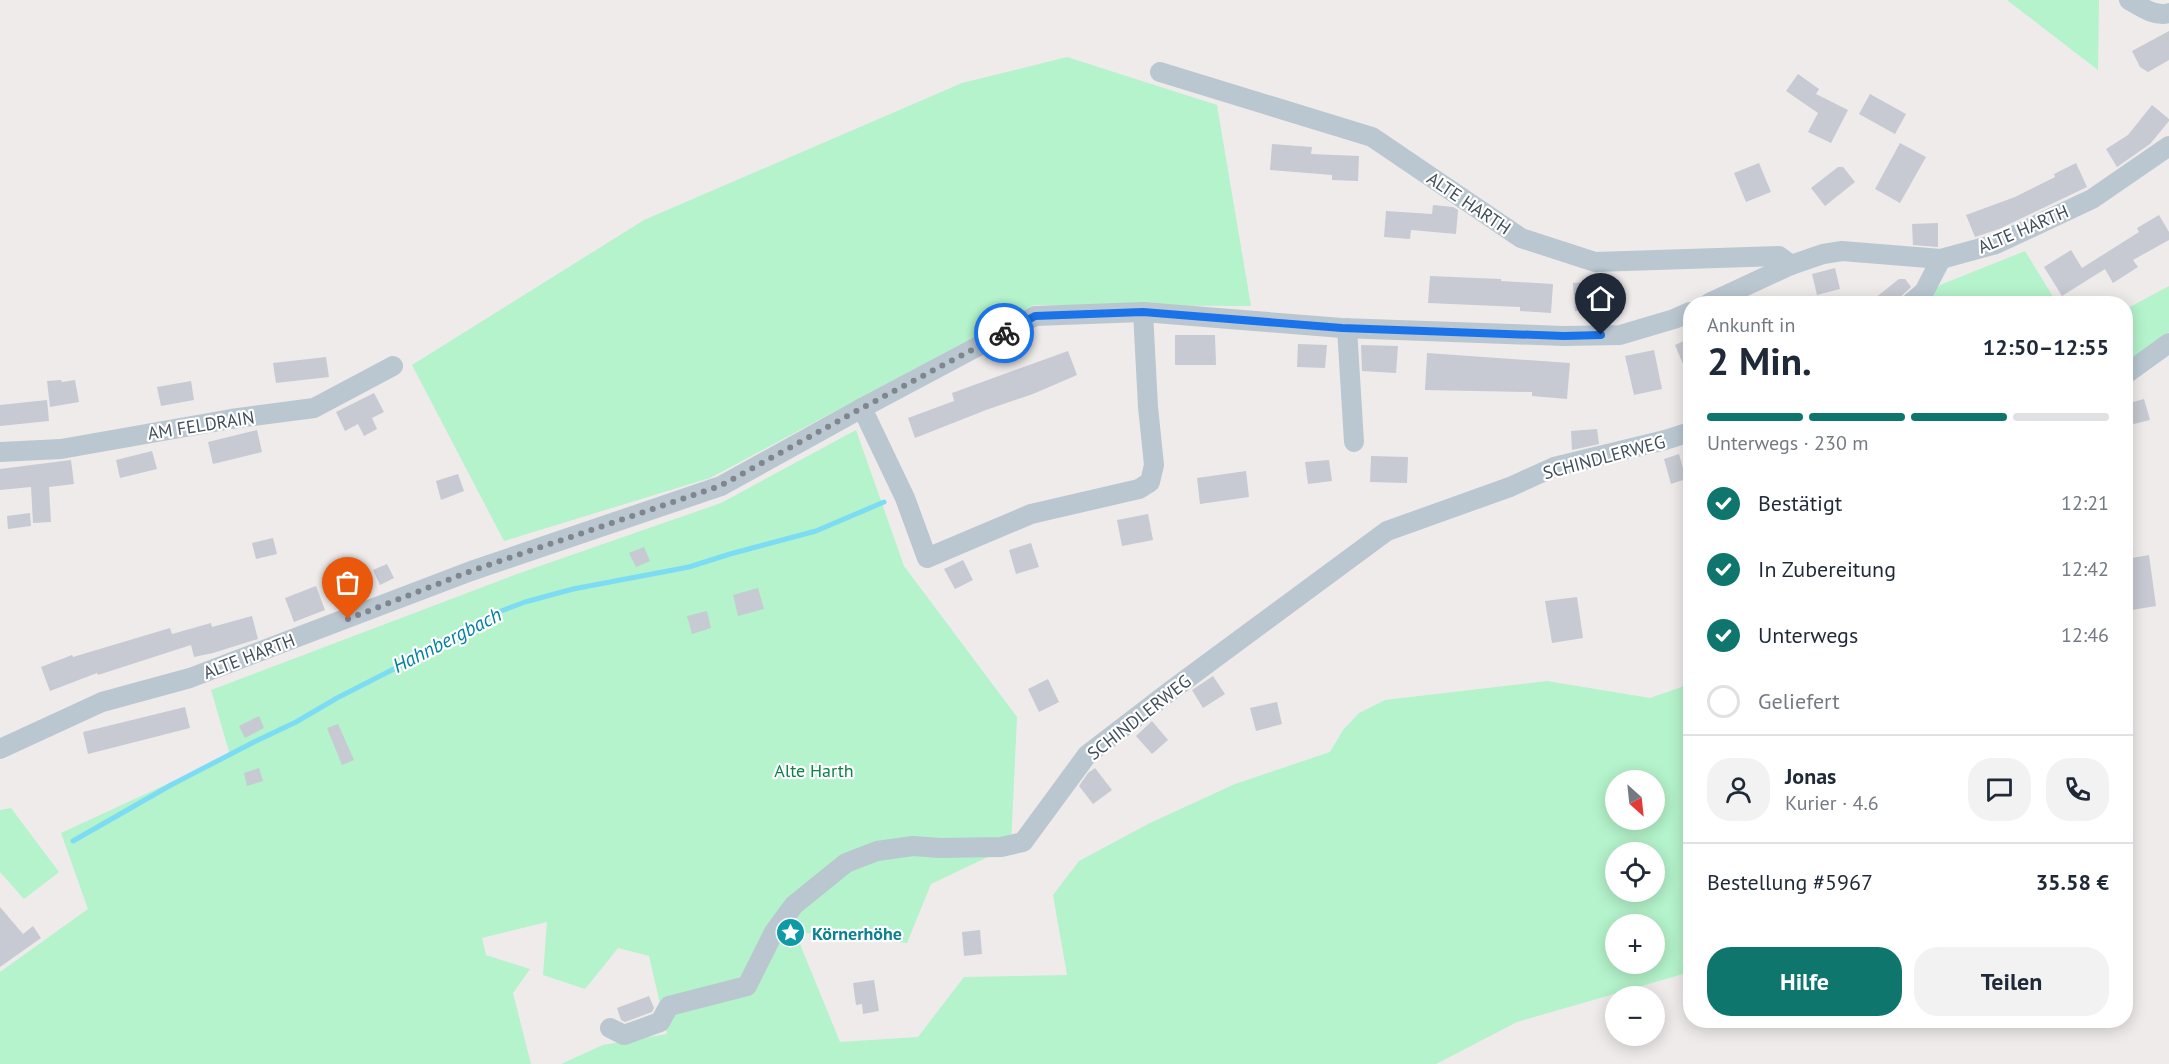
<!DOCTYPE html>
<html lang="de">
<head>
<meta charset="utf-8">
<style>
  body { margin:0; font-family:"PT Sans",sans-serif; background:#f2f2f3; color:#1f2937; height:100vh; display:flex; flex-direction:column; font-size:22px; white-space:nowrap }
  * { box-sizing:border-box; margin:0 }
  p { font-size:20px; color:#747a83 }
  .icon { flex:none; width:33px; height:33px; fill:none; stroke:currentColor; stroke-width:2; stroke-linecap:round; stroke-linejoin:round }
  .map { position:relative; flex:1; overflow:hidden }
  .sheet { position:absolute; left:1683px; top:296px; width:450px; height:732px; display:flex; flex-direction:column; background:#fff; border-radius:24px; box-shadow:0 3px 15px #0003 }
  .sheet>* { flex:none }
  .needle { width:39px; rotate:153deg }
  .fabs { position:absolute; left:1605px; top:770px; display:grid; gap:12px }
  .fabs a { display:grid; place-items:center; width:60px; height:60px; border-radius:50%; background:#fff; box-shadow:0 3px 15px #0003; font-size:30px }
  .pin { position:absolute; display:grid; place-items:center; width:51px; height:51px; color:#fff; margin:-62px -26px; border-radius:50% 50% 50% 0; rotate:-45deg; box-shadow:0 0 6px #0007 }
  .pin .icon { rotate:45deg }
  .courier { position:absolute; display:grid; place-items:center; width:60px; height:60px; margin:-30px; border:4px solid #1a73e8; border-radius:50%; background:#fff; color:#222; box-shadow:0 2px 8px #0007 }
  .head em { font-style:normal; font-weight:700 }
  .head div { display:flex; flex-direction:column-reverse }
  .head { display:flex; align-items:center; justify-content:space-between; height:102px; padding:0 24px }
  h1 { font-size:39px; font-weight:700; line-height:45px }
  .bar { display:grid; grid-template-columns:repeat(4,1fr); gap:9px 6px; align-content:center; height:72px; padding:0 24px }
  .bar i { height:8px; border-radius:4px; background:#e0e1e3 }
  .bar .active { background:#0f766e }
  .bar p { grid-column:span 4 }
  .line { display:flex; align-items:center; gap:15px; padding:0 24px; border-top:2px solid #e0e1e3 }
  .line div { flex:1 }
  .round { display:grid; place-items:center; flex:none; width:63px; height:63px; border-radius:24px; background:#f2f2f3 }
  ol { padding:0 24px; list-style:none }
  li { display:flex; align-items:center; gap:18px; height:66px }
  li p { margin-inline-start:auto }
  li .icon { padding:6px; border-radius:50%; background:#0f766e; color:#fff; stroke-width:4 }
  li:last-child { color:#747a83 }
  li i { width:33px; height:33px; border:3px solid #e0e1e3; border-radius:50% }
  .button { display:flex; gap:12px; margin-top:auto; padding:12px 24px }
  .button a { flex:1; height:69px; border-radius:24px; background:#0f766e; color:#fff; font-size:24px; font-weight:700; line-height:69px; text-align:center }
  .button a+a { background:#f2f2f3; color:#1f2937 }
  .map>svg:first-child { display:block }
  .green { fill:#b4f3cb; fill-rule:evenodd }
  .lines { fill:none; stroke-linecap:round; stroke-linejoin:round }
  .stream { stroke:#7cdcf4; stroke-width:5 }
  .building { fill:#c7cad2 }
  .minor { stroke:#bac7d0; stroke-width:20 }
  .done { stroke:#7f868d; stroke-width:6; stroke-dasharray:0 10.8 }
  .route { stroke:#1a73e8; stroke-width:8 }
  .labels { text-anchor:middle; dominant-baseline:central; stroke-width:4.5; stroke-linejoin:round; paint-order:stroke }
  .street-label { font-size:18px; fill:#424f5b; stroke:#fff }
  .park-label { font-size:18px; fill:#0d8247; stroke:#fff }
  .culture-label { font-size:18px; font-weight:bold; fill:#0d838f; stroke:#fff; text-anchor:start }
  .water-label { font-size:20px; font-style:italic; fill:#0281a0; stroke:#fff }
</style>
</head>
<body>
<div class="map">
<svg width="2169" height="1064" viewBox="0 0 2169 1064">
  <rect width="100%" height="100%" fill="#efebeb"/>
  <g class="green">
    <polygon points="2007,0 2099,0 2098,70"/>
    <polygon points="1067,57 1217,105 1251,306 1034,305 710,478 504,541 412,365 644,220 962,83"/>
    <polygon points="2025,251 2057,303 1922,303 1940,285"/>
    <polygon points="2169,286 2169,332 2126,365 2126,309"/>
    <path d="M 856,430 L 904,566 L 1017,717 L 1011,846 L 931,884 L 907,943 L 795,932 L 840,1042 L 918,1037 L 964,977 L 1067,975 L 1053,895 L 1079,861 L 1150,823 L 1235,784 L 1330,752 L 1343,730 L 1359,713 L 1385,700 L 1547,681 L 1650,698 L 1690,684 L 1690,972 L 1517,1022 L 1436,1064 L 561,1064 L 603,1045 L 667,1034 L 649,956 L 618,948 L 585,989 L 543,975 L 547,922 L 482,938 L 486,955 L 530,969 L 513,993 L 531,1064 L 0,1064 L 0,972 L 88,909 L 61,833 L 230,755 L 211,690 L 517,574 L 721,503 ZM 1616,780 L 1654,780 L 1654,819 L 1616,819 ZM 1616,852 L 1654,852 L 1654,891 L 1616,891 ZM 1616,924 L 1654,924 L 1654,963 L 1616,963 Z"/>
    <polygon points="11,808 59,872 24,899 0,872 0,810"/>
  </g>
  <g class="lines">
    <polyline class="stream" points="73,841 171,785 254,742 296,722 337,698 437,647 493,614 525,602 573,589 689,567 730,554 816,531 884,502"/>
  </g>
  <g class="building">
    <polygon points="2169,31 2169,60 2148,72 2140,67 2132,51"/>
    <polygon points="1798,74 1819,89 1816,94 1848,110 1831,143 1808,132 1818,113 1786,91"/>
    <polygon points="1870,94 1906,114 1895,134 1859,114"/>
    <polygon points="2152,105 2169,119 2169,121 2150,144 2117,167 2106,149 2128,135"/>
    <polygon points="1900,143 1926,157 1900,203 1875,189"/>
    <polygon points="1272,144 1312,147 1311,154 1359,156 1358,181 1332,180 1332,175 1270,170"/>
    <polygon points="1759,163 1771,192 1746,202 1734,173"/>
    <polygon points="2076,163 2087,187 1999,229 1975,237 1966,215 2015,197 2055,177 2054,174"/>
    <polygon points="1838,167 1843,167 1855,182 1825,206 1811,188"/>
    <polygon points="1433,205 1453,207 1458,210 1456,234 1411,230 1410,239 1384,237 1386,211 1432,214"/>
    <polygon points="2159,215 2169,232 2169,240 2133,260 2138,267 2113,283 2105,269 2062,296 2044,267 2071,250 2082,268 2139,232 2137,228"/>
    <polygon points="1938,223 1938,247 1913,245 1912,224"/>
    <polygon points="1835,268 1840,289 1817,295 1812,274"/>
    <polygon points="1430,276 1501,279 1501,281 1553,284 1551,313 1520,311 1520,307 1428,303"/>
    <polygon points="1899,279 1905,279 1911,287 1894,303 1869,303"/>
    <polygon points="1611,280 1613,308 1575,311 1573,283"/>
    <polygon points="1175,335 1215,335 1216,365 1175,365"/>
    <polygon points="1690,338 1690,381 1675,345"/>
    <polygon points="1298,344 1327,345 1325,368 1297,367"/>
    <polygon points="1361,345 1398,346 1396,373 1362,371"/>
    <polygon points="1654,350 1662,389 1634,395 1625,356"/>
    <polygon points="1068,351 1077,375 1033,394 986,410 915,438 908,418 954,401 952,393"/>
    <polygon points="1427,353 1570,363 1567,399 1532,396 1532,392 1425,390"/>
    <polygon points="326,357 329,377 276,383 273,363"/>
    <polygon points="61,380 62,382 75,380 79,402 50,407 47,381"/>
    <polygon points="191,381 194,400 161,406 157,387"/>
    <polygon points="374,393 384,412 372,418 377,429 364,436 358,424 345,431 336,412"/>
    <polygon points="2144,399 2150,420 2126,426 2126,404"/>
    <polygon points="47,400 49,421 0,426 0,405"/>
    <polygon points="1597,429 1599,444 1572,450 1571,431"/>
    <polygon points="257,430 262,452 213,464 208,442"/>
    <polygon points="152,451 157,469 120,478 116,460"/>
    <polygon points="1679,454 1686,479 1671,484 1664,459"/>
    <polygon points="1371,456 1408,457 1407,483 1370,482"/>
    <polygon points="71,460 74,484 49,487 51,522 33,523 31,487 0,490 0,469"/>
    <polygon points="1329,460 1332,481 1308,484 1305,462"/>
    <polygon points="1246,471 1249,497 1200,504 1197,478"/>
    <polygon points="458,474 464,491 441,500 436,481"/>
    <polygon points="30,513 31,526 8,529 7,516"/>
    <polygon points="1148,514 1153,540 1122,546 1117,520"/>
    <polygon points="273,538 277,554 256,559 252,543"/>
    <polygon points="1031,543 1039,567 1016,574 1009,550"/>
    <polygon points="644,547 650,561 636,567 629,553"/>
    <polygon points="2149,555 2156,606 2126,611 2126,559"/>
    <polygon points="963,560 973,580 955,589 944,569"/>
    <polygon points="387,564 394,578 380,585 373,570"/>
    <polygon points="316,586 325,610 294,622 285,598"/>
    <polygon points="758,588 764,609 738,616 733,595"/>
    <polygon points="1577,597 1583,638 1552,643 1545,601"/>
    <polygon points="707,611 711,628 692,634 687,616"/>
    <polygon points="252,616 258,639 213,653 194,657 191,645 98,675 97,673 50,691 41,667 72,655 73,657 170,628 172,634 211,623 212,627"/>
    <polygon points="1213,676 1225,694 1203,708 1192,690"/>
    <polygon points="1048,679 1059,702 1039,712 1028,689"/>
    <polygon points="1277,702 1282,724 1256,731 1250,708"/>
    <polygon points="185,707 190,728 88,754 83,732"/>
    <polygon points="259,716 264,728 245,738 239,726"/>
    <polygon points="1152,721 1168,740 1152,754 1136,736"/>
    <polygon points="338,724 354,760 342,765 327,728"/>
    <polygon points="259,768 263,781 247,786 244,773"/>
    <polygon points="1095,768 1112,790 1093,804 1079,786 1088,773"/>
    <polygon points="0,907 23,934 33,926 41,938 0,967"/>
    <polygon points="980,930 982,954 964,956 962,932"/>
    <polygon points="874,980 879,1011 863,1014 862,1004 856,1005 853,983"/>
    <polygon points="649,996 654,1008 652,1012 625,1022 621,1020 617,1008"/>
  </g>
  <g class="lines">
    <g class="minor">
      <path d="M 2129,0 C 2141,7 2155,17 2169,13"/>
      <polyline points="1160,72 1372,137 1521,238 1595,262 1779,256 1791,265"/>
      <polyline points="1709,303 1791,265 1823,254 1842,251 1941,259 1996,244 2092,199 2169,146"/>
      <polyline points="1911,303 1924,292 1941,259"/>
      <polyline points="1347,328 1354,442"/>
      <polyline points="2126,374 2169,343"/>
      <polyline points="862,408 905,498 927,558 1031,514 1139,489 1150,482 1154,465 1148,407 1143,312"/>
      <polyline points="0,452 61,449 231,419 314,408 393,366"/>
      <polyline points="0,749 102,702 190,678 471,571 721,486 862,408 1035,316 1143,312 1342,328 1564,336 1620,335 1674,319 1690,312"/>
      <polyline points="610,1028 624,1035 660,1022 669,1006 747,986 774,932 794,905 846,863 877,851 913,846 940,848 1001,847 1023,842 1087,755 1169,692 1387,531 1510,487 1554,467 1665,440 1690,432"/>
    </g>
  </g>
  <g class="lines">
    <polyline class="done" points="348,619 471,571 720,486 862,408 1004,333"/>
    <polyline class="route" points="1004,333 1035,316 1143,312 1342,328 1564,336 1601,335"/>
  </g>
  <defs>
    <symbol id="sight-disc" viewBox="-11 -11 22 22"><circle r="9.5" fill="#0f9aa8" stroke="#fff"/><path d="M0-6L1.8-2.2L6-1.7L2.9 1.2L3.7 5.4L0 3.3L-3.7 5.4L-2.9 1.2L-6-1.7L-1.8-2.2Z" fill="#fff"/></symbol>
  </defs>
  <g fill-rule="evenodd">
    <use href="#sight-disc" x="774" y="916" width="33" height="33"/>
  </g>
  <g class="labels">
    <g class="street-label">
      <text transform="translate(1469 203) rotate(34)">ALTE HARTH</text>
      <text transform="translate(2023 229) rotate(-23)">ALTE HARTH</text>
      <text transform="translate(201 425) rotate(-9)">AM FELDRAIN</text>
      <text transform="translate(1604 457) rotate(-15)">SCHINDLERWEG</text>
      <text transform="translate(249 656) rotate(-21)">ALTE HARTH</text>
      <text transform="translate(1139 717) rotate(-38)">SCHINDLERWEG</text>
    </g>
    <g class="park-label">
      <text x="814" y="770">Alte Harth</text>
    </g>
    <g class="culture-label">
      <text x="812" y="933">Körnerhöhe</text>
    </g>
    <g class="water-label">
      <text transform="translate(447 640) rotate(-27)">Hahnbergbach</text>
    </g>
  </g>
</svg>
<div class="fabs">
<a><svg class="needle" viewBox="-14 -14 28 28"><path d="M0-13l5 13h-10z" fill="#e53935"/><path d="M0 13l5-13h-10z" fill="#747a83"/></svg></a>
<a><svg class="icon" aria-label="locate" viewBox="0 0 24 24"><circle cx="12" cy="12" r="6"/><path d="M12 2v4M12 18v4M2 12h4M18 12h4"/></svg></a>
<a>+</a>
<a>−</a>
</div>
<div class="pin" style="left:348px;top:619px;background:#ea580c"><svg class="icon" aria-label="bag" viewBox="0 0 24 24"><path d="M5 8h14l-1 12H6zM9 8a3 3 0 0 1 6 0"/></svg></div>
<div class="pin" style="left:1601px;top:335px;background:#1f2937"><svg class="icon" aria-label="home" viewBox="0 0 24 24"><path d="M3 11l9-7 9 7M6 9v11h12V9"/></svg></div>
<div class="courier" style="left:1004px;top:333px"><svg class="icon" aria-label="bike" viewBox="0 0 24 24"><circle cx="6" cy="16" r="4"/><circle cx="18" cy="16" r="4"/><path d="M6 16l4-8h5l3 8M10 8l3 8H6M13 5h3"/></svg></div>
<section class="sheet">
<div class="head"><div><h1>2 Min.</h1><p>Ankunft in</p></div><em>12:50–12:55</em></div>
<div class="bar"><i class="active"></i><i class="active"></i><i class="active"></i><i></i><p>Unterwegs · 230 m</p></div>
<ol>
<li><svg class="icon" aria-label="check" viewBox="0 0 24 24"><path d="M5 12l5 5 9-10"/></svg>Bestätigt<p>12:21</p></li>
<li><svg class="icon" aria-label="check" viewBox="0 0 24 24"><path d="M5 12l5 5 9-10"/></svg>In Zubereitung<p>12:42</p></li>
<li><svg class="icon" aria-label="check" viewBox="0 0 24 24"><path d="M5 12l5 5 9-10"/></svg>Unterwegs<p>12:46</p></li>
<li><i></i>Geliefert</li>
</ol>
<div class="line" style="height:108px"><a class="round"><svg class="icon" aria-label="person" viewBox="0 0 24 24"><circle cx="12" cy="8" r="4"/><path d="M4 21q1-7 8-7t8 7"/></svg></a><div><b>Jonas</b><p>Kurier · 4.6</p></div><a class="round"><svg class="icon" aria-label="chat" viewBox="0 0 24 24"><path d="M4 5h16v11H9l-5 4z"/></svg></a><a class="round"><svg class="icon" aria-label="phone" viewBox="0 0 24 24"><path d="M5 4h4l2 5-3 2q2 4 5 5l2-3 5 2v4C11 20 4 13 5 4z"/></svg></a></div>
<div class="line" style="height:78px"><div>Bestellung #5967</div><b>35.58 €</b></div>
<div class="button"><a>Hilfe</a><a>Teilen</a></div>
</section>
</div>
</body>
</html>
